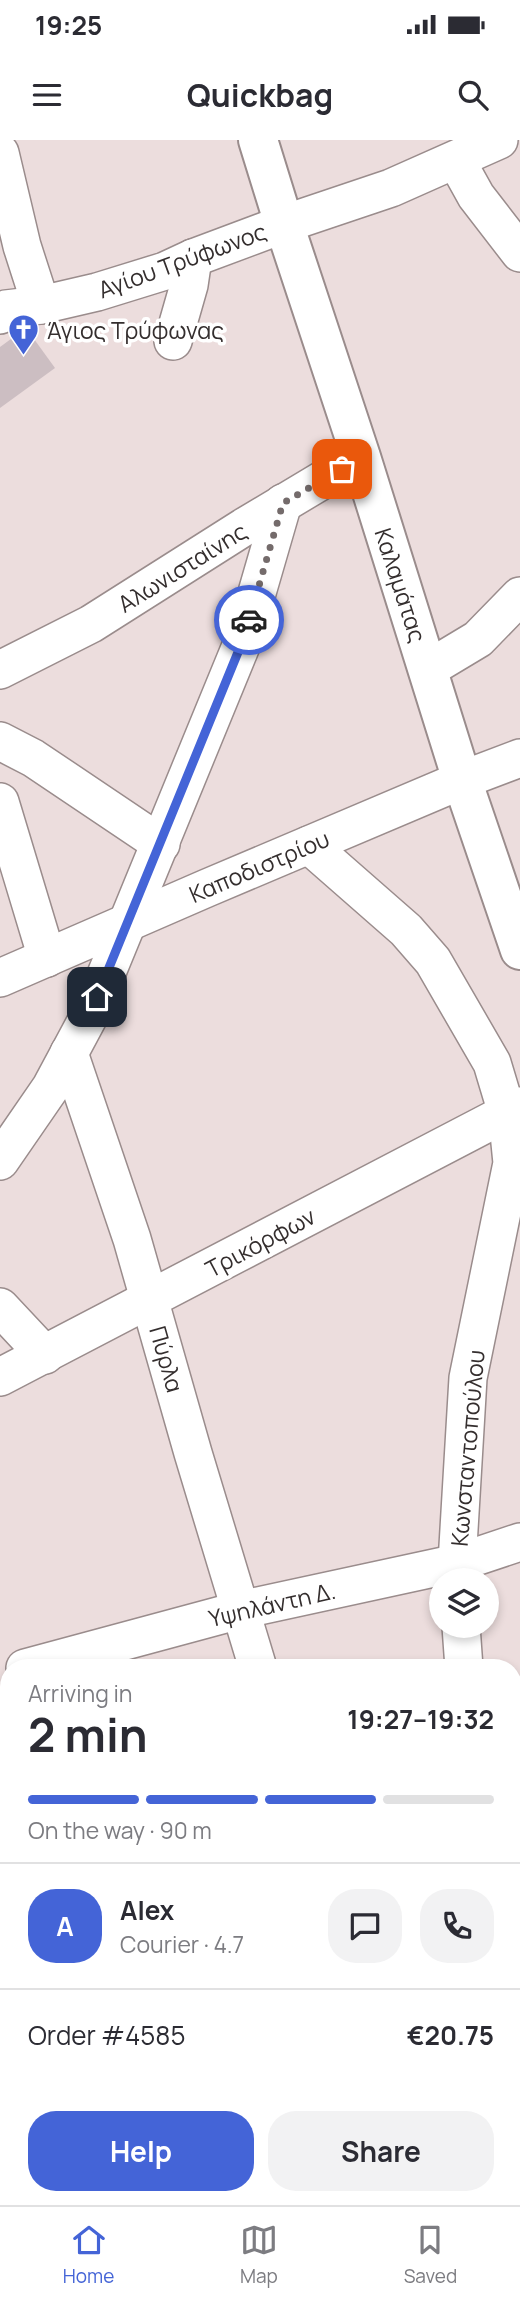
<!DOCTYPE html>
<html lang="en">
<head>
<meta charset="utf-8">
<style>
  body { margin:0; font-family:Manrope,sans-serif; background:#f2f2f3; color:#2b2b33; height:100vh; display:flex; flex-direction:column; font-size:26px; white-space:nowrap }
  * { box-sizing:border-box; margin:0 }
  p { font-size:23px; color:#7c7c81 }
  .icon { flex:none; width:38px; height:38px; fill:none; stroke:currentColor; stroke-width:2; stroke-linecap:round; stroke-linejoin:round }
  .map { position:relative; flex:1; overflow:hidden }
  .drawer { position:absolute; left:0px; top:1519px; width:522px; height:546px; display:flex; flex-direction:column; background:#fff; border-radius:28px 28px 0 0; box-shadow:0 4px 10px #0003 }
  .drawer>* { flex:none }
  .buttons { position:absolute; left:429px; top:1428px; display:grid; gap:14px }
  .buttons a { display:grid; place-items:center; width:70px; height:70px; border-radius:50%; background:#fff; box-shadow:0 4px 10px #0003; font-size:35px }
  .pin { position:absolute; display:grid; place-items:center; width:60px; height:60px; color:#fff; margin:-30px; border-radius:14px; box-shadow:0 4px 10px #0006 }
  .courier { position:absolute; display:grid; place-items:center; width:70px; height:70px; margin:-35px; border:5px solid #4464d7; border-radius:50%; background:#fff; color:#222; box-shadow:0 2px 9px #0007 }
  .headline em { font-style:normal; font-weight:700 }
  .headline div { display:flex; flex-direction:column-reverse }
  .headline { display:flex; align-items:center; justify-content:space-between; height:119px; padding:0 28px }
  h1 { font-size:46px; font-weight:700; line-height:52px }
  .bar { display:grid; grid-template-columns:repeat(4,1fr); gap:10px 7px; align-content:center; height:84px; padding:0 28px }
  .bar i { height:9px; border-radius:5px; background:#e1e1e2 }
  .bar .active { background:#4464d7 }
  .bar p { grid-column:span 4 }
  .line { display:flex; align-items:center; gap:18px; padding:0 28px; border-top:2px solid #e1e1e2 }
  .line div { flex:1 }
  .round { display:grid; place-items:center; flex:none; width:74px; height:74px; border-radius:28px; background:#f2f2f3 }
  .button { display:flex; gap:14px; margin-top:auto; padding:14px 28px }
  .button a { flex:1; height:80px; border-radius:28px; background:#4464d7; color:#fff; font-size:28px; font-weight:700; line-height:80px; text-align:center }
  .button a+a { background:#f2f2f3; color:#2b2b33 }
  .status { display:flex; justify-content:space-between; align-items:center; height:49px; padding:0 35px; background:#fff; direction:ltr }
  .status svg { height:19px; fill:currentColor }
  header { display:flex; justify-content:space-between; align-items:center; height:91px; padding:0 28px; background:#fff; font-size:32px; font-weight:700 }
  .tabs { display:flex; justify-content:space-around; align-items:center; height:98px; border-top:2px solid #e1e1e2; background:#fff; font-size:19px; color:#7c7c81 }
  .tabs a { display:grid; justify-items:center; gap:4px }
  .tabs .active { color:#4464d7 }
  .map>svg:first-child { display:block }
  .building { fill:#ccbec2 }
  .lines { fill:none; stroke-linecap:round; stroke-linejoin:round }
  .street-casing { stroke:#9a8c8c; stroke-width:40 }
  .secondary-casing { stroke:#9a8c8c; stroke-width:42 }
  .street { stroke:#fff; stroke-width:37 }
  .secondary { stroke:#fff; stroke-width:38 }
  .done { stroke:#746b6b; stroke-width:7; stroke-dasharray:0 12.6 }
  .route { stroke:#4464d7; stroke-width:9 }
  .labels { text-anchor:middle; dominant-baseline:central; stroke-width:7; stroke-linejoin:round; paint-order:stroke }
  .street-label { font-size:23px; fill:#342e2e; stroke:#fff }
  .poi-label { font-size:23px; fill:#342e2e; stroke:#fff; text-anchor:start }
</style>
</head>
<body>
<div class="status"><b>19:25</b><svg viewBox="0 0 49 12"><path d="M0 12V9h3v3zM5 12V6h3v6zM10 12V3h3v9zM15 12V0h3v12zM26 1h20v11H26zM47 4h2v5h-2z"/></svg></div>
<header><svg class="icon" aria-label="menu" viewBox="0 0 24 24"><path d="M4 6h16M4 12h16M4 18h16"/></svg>Quickbag<svg class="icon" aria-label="search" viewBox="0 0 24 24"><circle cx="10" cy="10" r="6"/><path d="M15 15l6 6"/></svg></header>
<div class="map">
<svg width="520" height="2065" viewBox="0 0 520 2065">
  <rect width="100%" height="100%" fill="#ecdddd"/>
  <polygon class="building" points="26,188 55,228 0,268 0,207"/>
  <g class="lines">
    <defs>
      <g id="street">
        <polyline points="0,13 22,106 41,165"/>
        <polyline points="456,20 476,56 520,113"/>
        <polyline points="0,175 6,169 41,165 97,152 165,131 193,118 284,84 391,48 499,0"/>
        <polyline points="173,201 189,145 193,118"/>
        <polyline points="428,529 478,499 520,456"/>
        <polyline points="0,530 91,484 244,387 361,317"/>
        <polyline points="0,601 33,618 161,704"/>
        <polyline points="0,662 47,818"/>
        <polyline points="309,705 406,790 433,821 492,923 507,973 512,1023 468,1238 457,1423 458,1440"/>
        <polyline points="0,838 207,748 462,640 520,618"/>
        <polyline points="69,913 132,1099 193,1313 258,1528"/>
        <polyline points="0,1021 51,947 89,876 243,501 283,363"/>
        <polyline points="0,1167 45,1215"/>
        <polyline points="0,1237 520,966"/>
        <polyline points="461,1486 464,1528"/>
        <polyline points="25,1528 240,1470 457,1423 520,1402"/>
        <polyline points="513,1744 520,1748"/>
        <polyline points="0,1857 9,1851"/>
        <polyline points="513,1980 520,1983"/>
        <polyline points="0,1998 9,2012"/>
        <polyline points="35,2056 40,2065"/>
        <polyline points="294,2056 314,2065"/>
        <polyline points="162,2065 166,2056"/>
        <polyline points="421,2065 425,2056"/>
      </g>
      <polyline id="secondary" points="258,0 284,84 361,317 462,640 520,810"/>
    </defs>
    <use href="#street" class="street-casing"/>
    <use href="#secondary" class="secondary-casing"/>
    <use href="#street" class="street"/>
    <use href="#secondary" class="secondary"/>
  </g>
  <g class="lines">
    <polyline class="done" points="249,480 283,363 342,329"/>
    <polyline class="route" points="97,857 243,500 249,480"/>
  </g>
  <defs>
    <symbol id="church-pin" viewBox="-11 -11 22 30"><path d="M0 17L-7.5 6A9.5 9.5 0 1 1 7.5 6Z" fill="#4464d7" stroke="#fff"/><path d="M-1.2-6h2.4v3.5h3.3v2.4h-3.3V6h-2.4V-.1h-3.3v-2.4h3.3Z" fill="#fff"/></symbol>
  </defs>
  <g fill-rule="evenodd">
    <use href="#church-pin" x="6" y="172" width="35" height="47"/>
  </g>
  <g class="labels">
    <g class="street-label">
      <text transform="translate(182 120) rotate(-20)">Αγίου Τρύφωνος</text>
      <text transform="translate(182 427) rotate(-32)">Αλωνισταίνης</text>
      <text transform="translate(401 445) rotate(72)">Καλαμάτας</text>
      <text transform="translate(259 726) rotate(-23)">Καποδιστρίου</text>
      <text transform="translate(260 1102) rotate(-28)">Τρικόρφων</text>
      <text transform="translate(167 1219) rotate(74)">Πύρλα</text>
      <text transform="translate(467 1308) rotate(-85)">Κωνσταντοπούλου</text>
      <text transform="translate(272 1464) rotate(-13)">Υψηλάντη Δ.</text>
    </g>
    <g class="poi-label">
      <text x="47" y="190">Άγιος Τρύφωνας</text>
    </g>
  </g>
</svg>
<div class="buttons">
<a><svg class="icon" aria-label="layers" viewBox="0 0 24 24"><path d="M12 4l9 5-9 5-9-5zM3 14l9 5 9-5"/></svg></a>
</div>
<div class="pin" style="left:342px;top:329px;background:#ea580c"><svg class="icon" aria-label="bag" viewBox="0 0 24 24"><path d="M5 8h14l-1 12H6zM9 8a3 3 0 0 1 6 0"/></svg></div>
<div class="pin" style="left:97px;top:857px;background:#1f2937"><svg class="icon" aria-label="home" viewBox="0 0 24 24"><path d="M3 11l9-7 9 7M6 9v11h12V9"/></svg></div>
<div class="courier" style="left:249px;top:480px"><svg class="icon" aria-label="car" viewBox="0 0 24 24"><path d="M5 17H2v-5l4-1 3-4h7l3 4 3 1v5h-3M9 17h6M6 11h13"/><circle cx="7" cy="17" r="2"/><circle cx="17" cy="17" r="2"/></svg></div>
<section class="drawer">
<div class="headline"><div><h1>2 min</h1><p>Arriving in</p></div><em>19:27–19:32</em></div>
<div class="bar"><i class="active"></i><i class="active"></i><i class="active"></i><i></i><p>On the way · 90 m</p></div>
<div class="line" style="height:126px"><b class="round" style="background:#4464d7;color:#fff">A</b><div><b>Alex</b><p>Courier · 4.7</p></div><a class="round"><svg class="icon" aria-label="chat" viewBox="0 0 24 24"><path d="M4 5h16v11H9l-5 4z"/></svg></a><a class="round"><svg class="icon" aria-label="phone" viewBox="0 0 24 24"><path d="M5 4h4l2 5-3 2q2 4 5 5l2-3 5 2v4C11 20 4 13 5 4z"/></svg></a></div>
<div class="line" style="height:91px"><div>Order #4585</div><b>€20.75</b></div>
<div class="button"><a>Help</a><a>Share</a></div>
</section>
</div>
<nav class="tabs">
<a class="active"><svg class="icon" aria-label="home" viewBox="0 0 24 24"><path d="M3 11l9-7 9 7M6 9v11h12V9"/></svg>Home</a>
<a><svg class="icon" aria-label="map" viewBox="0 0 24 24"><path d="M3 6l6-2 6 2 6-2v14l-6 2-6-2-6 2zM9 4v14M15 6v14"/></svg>Map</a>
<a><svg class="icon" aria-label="saved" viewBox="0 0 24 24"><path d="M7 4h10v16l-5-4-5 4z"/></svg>Saved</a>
</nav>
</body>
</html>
